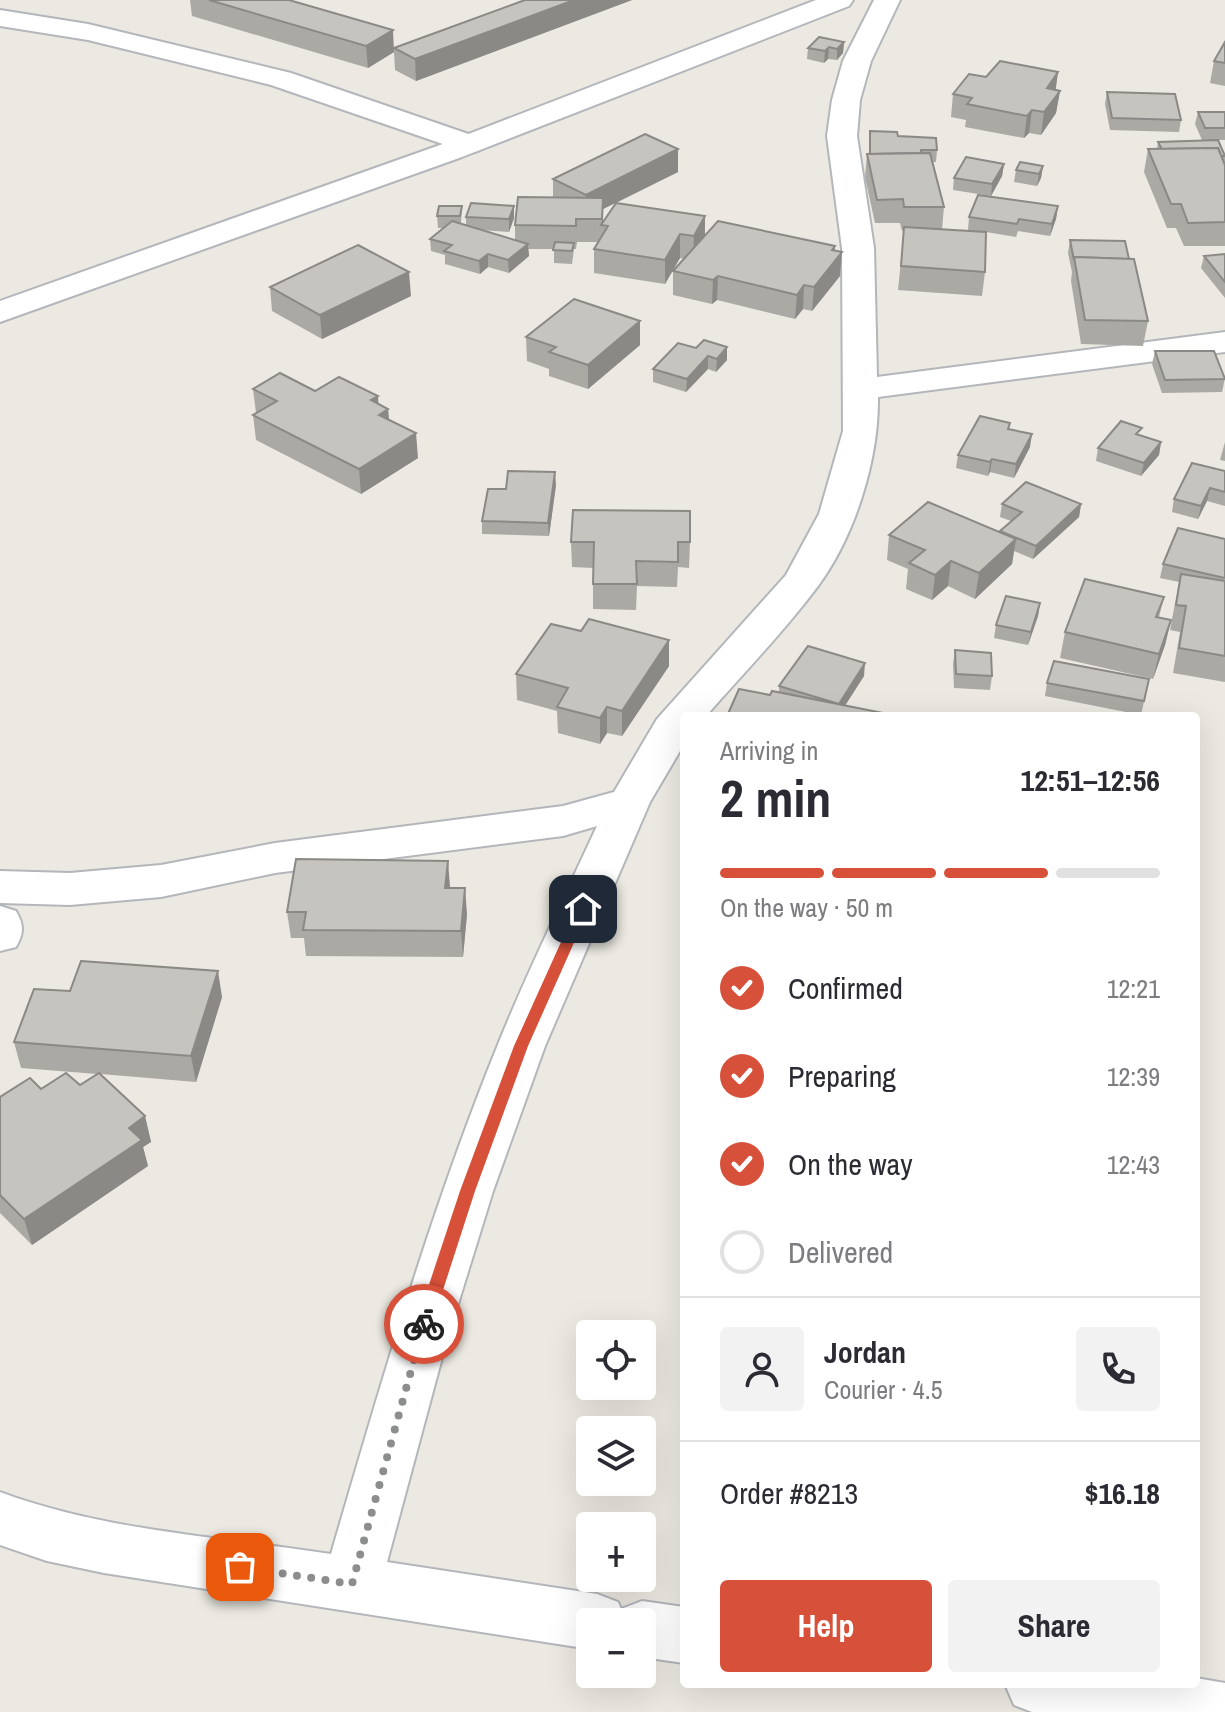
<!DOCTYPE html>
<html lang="en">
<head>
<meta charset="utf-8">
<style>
  body { margin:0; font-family:"Archivo Narrow",sans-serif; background:#f2f2f3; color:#2b2b33; height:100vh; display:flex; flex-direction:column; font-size:30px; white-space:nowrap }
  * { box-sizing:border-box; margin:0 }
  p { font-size:26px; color:#7c7c81 }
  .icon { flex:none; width:44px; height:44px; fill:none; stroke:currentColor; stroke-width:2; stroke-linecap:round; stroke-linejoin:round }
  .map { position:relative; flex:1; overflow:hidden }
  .sheet { position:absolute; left:680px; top:712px; width:520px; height:976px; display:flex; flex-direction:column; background:#fff; border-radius:8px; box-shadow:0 8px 32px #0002 }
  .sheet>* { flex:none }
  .controls { position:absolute; left:576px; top:1320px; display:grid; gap:16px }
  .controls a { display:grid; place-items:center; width:80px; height:80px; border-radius:8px; background:#fff; box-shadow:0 8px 32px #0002; font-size:40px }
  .pin { position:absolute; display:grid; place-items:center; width:68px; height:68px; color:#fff; margin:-34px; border-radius:16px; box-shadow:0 4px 12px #0006 }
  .courier { position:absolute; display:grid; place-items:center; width:80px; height:80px; margin:-40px; border:6px solid #d7503a; border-radius:50%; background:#fff; color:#222; box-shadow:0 2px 10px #0007 }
  .summary em { font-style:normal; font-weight:700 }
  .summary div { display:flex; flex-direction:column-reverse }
  .summary { display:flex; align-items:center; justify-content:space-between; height:136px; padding:0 40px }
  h1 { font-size:52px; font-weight:700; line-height:60px }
  .bar { display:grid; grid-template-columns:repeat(4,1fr); gap:12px 8px; align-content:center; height:96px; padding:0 40px }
  .bar i { height:10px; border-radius:6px; background:#e1e1e2 }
  .bar .on { background:#d7503a }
  .bar p { grid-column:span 4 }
  .line { display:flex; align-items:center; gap:20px; padding:0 40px; border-top:2px solid #e1e1e2 }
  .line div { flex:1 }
  .round { display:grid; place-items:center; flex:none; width:84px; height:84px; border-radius:8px; background:#f2f2f3 }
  ol { padding:0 40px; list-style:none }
  li { display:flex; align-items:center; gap:24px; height:88px }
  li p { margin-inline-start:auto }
  li .icon { padding:8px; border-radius:50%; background:#d7503a; color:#fff; stroke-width:4 }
  li:last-child { color:#7c7c81 }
  li i { width:44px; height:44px; border:4px solid #e1e1e2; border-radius:50% }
  .cta { display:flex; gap:16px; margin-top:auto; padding:16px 40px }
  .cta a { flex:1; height:92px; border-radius:8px; background:#d7503a; color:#fff; font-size:32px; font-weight:700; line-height:92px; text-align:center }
  .cta a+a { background:#f2f2f3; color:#2b2b33 }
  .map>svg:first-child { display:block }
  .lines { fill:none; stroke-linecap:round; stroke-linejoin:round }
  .minor-casing { stroke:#b3b6ba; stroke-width:4 }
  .tertiary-casing { stroke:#b3b6ba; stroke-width:4 }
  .minor { fill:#fff; fill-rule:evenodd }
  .tertiary { fill:#fff; fill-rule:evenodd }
  .wall { fill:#aaa9a3; fill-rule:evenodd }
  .shaded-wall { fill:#8b8985 }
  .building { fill:#c6c4be; stroke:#8b8985; stroke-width:2 }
  .route { fill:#d7503a }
  .done { stroke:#8c8d8d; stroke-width:8; stroke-dasharray:0 14.4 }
</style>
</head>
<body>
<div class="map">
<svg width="1225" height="1712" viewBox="0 0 1225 1712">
  <rect width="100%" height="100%" fill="#ebe9e1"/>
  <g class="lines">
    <defs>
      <g id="minor">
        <path d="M 874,0 L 900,0 L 871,61 L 860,100 L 857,136 L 874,248 L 877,377 L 1225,332 L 1225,352 L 878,397 C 879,459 855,536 818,586 C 784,632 743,673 706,716 L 684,716 L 684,744 L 650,802 L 545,1046 L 493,1191 L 446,1343 L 387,1562 L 597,1594 L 618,1602 L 621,1609 L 642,1601 L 684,1607 L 684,1663 L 642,1657 L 642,1622 L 590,1622 L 590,1649 L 104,1573 L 47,1561 L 0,1545 L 0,1492 C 105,1531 221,1537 331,1554 C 381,1383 430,1212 497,1047 C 527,972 563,900 597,826 L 563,836 L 275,873 L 161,897 L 70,905 L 0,903 L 0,871 L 70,873 L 161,865 L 275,843 L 563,806 L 614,792 L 657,719 L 786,575 L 819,514 L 843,431 L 842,248 L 827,136 L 832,100 L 843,61 Z"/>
        <polygon points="0,10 88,24 291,73 480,138 484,144 480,150 469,153 271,85 88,40 0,26"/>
        <path d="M 0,906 L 16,911 C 24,925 24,933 16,947 L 0,951 Z"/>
        <polygon points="1196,1678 1225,1683 1225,1712 1032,1712 1014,1705 1005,1684 1196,1684"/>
      </g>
      <polygon id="tertiary" points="816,0 853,0 849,6 462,157 0,322 0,301 440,145"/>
    </defs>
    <use href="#minor" class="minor-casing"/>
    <use href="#tertiary" class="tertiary-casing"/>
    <use href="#minor" class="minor"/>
    <use href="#tertiary" class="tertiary"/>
  </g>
  <g class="wall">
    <polygon points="190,0 289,0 394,48 525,0 632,0 416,81 395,70 394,52 368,68 192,16"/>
    <polygon points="844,42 843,53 837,60 828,59 824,63 807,59 808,48"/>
    <polygon points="1225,42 1225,86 1210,83 1214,61"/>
    <polygon points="1058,72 1055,90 1060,91 1056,113 1041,135 1029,133 1024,138 965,127 966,120 951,117 953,94 986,77"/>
    <polygon points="1107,92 1181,120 1179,132 1110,130 1105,104"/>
    <polygon points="1198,112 1225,112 1225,140 1202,140 1195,124"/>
    <polygon points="870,131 898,136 937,150 936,162 933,162 944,207 942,229 980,232 968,230 969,217 1058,206 1056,219 1050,236 1018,231 1016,237 986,232 985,272 982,296 898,290 904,231 902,231 900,223 875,223 865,177 867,154 869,154"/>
    <polygon points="1158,142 1225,154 1225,246 1184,246 1176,228 1167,228 1144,172 1148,149 1157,149"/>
    <polygon points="1004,164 1002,176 991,196 953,190 954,178"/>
    <polygon points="1043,166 1041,178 1037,186 1014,182 1016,170"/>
    <path d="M 678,172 L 616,203 L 705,236 L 835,246 L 835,250 L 840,276 L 812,311 L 803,309 L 795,319 L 717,300 L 712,304 L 673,295 L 673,271 L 684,259 L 680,258 L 665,284 L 594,273 L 594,249 L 598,242 L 577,242 L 576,249 L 574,249 L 572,264 L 554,263 L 554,249 L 528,249 L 529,256 L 509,273 L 488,267 L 480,274 L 445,264 L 445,255 L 431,251 L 430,239 L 444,228 L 438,228 L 437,216 L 462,206 L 461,224 L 466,226 L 466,217 L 514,206 L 514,218 L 509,232 L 481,230 L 515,240 L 515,225 L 553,197 L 553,179 ZM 615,203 L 603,222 L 603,209 Z"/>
    <polygon points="1070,240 1129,259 1148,321 1143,346 1081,344 1071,281 1072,272 1068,253"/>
    <polygon points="1225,254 1225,298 1201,268 1204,256"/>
    <polygon points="270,287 411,296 322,339 272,311"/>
    <polygon points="526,337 640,345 588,389 549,376 549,369 527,361"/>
    <polygon points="727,347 727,360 716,372 708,369 686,392 653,382 653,369 696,348"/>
    <polygon points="1155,351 1225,378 1222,392 1162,393 1152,364"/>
    <polygon points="253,389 315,391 378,403 388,409 389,420 418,458 361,494 256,440 253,415 256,413"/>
    <polygon points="1010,423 1009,429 1030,447 1014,478 990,472 988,476 956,468 958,455"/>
    <polygon points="1140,436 1161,442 1159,455 1141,476 1096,461 1098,448"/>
    <polygon points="1225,442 1225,461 1220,460"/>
    <polygon points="1225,471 1225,506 1207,501 1198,519 1172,512 1174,499"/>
    <polygon points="556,485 549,536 482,534 482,521 506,489"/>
    <polygon points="1002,504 1081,504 1079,517 1033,559 1014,551 1012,564 975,599 948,586 932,600 906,589 908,569 887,560 889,535 1000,532 1011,521 1000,517"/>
    <polygon points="1225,539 1225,682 1173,673 1180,632 1170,630 1179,582 1160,578 1163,564"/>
    <polygon points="571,542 690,542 689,568 678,567 677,587 637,586 636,610 593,609 593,568 572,567"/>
    <polygon points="1164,597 1159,617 1171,620 1165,645 1153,679 1060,658 1065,632"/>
    <polygon points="1040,603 1038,616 1028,645 994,638 996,625"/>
    <polygon points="581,631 669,640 669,666 622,736 607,733 600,744 558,733 557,711 517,700 516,674"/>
    <polygon points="955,650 992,676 990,690 954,688 953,664"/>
    <polygon points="864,676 845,706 770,695 779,692 779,686"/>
    <polygon points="1149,679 1141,715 1045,696 1047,683"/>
    <polygon points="450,888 467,914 463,957 306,956 304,938 291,938 287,912"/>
    <polygon points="70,991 222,997 196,1082 101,1074 145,1116 151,1142 143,1147 148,1166 32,1245 0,1213 0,1097 41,1089 80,1085 97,1074 21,1068 14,1042"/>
  </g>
  <g class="shaded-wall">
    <polygon points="574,0 632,0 416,81 415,59"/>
    <polygon points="393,30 394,52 368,68 366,46"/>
    <polygon points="844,42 843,53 837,60 837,49"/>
    <polygon points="829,47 828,59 824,63 825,51"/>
    <polygon points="1058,72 1055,95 1047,88"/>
    <polygon points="1060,91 1056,113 1041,135 1044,112"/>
    <polygon points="1032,110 1029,133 1024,138 1027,116"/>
    <polygon points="678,149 678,172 603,209 603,225 602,225 602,210 586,218 586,195"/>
    <polygon points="1004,164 1002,176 991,196 992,184"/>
    <polygon points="1043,166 1041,178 1037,186 1039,174"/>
    <polygon points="514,206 514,218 509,232 509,219"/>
    <polygon points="1058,206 1056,219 1050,236 1052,224"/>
    <polygon points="705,216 705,240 693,260 694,236"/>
    <polygon points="680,234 680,258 665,284 665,260"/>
    <polygon points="528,244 529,256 509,273 508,260"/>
    <polygon points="835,246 834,262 842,252 840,276 812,311 814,287"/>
    <polygon points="488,254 488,267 480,274 479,261"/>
    <polygon points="409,272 411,296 322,339 320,315"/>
    <polygon points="718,276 717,300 712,304 713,280"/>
    <polygon points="804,285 803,309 795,319 797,295"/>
    <polygon points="640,321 640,345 588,389 588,365"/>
    <polygon points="727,347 727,360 716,372 717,359"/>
    <polygon points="708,356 708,369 686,392 687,379"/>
    <polygon points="378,396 379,415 388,409 390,433 381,440 380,420 373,425 371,400"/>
    <polygon points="416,433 418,458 361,494 359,469"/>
    <polygon points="1032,434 1030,447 1014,478 1016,464"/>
    <polygon points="1161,442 1159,455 1141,476 1144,463"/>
    <polygon points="992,459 990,472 988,476 990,462"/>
    <polygon points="555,472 556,485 549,536 548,523"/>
    <polygon points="1210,488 1207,501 1198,519 1201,506"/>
    <polygon points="1081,504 1079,517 1033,559 1036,546"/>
    <polygon points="1016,539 1012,564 975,599 979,573"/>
    <polygon points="951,561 948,586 932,600 935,575"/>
    <polygon points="1040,603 1038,616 1028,645 1031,632"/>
    <polygon points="1171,620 1165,645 1153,679 1159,654"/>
    <polygon points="669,640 669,666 622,736 622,711"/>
    <polygon points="865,663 864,676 838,716 839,704"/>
    <polygon points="607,707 607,733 600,744 600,718"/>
    <polygon points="448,861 450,887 447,914 445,888"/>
    <polygon points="465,888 467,914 463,957 461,931"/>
    <polygon points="218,971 222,997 196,1082 191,1056"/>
    <polygon points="145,1116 151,1142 143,1147 148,1166 32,1245 24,1219 129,1128"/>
  </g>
  <g class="building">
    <polygon points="209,0 289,0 393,30 366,46"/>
    <polygon points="525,0 574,0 415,59 394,48"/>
    <polygon points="819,37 844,42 837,49 829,47 825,51 808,48"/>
    <polygon points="1225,42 1225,63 1214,61"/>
    <polygon points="1000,61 1058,72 1047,88 1060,91 1044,112 1032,110 1027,116 967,104 972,98 953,94 969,74 986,77"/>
    <polygon points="1107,92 1175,94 1181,120 1112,118"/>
    <polygon points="1198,112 1225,112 1225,128 1205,128"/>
    <polygon points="870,131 897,132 898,136 936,138 937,150 921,150 921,153 870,154"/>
    <polygon points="645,134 678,149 586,195 553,179"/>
    <polygon points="1218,140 1225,156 1221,156 1218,148 1162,149 1158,142"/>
    <polygon points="1218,148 1225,165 1225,222 1188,223 1181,204 1171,204 1148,149"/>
    <polygon points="930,153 944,207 904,207 903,199 877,200 867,154"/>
    <polygon points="966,157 1004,164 992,184 954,178"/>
    <polygon points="1020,162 1043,166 1039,174 1016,170"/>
    <polygon points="978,195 1058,206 1052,224 1019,219 1017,224 969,217"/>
    <polygon points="518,197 603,198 602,219 576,219 576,226 515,225"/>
    <polygon points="471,203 514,206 509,219 466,217"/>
    <polygon points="616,203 705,216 694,236 680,234 665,260 594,249 608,226 601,225"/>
    <polygon points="439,206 462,206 460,216 437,216"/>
    <polygon points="452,221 528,244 508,260 488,254 479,261 444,251 452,245 430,239"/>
    <polygon points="718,221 835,246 832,250 842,252 814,287 804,285 797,295 718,276 713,280 673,271"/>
    <polygon points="904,227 986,232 985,272 901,266"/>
    <polygon points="1070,240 1125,241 1129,259 1074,257 1074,260"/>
    <polygon points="555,242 574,243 572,251 553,250"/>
    <polygon points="358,245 409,272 320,315 270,287"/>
    <polygon points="1225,254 1225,282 1204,256"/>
    <polygon points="1074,257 1134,259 1148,321 1085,320"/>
    <polygon points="574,299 640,321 588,365 549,352 556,347 526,337"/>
    <polygon points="704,340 727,347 717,359 708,356 687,379 653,369 678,343 696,348"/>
    <polygon points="1155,351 1214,351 1225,379 1165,380"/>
    <polygon points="280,373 315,391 339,377 378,396 371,400 388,409 379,415 416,433 359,469 253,415 277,401 253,389"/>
    <polygon points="980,416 1010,423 1008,429 1032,434 1016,464 992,459 990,462 958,455"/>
    <polygon points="1121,421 1142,428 1136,434 1161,442 1144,463 1098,448"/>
    <polygon points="1192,463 1225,471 1225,492 1210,488 1201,506 1174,499"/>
    <polygon points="508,471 555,472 548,523 482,521 488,489 506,489"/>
    <polygon points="1026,482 1081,504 1036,546 1000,531 1022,512 1002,504"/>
    <polygon points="928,502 1016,539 979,573 951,561 935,575 909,563 925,550 889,535"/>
    <polygon points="573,510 690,511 690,542 678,542 678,562 636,561 637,584 593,584 594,542 571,542"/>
    <polygon points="1178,528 1225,539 1225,578 1163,564"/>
    <polygon points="1181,574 1225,581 1225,656 1179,648 1186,606 1176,605"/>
    <polygon points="1085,579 1164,597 1156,617 1171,620 1159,654 1065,632"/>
    <polygon points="1006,596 1040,603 1031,632 996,625"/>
    <polygon points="589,619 669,640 622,711 607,707 600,718 557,707 568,688 516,674 551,624 581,631"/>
    <polygon points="808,646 865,663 839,704 779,686"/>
    <polygon points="955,650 991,653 992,676 956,674"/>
    <polygon points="1054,661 1149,679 1144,701 1047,683"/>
    <polygon points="739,689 770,695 772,691 883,713 882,716 727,716"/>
    <polygon points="296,859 448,861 445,888 465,888 461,931 303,930 306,912 287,912"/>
    <polygon points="81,961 218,971 191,1056 14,1042 34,989 70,991"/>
    <polygon points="66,1073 80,1085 99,1073 145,1116 129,1128 142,1140 24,1219 0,1195 0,1097 30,1078 41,1089"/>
  </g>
  <polygon class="route" points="583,905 589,909 528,1046 475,1191 432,1324 424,1331 419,1329 416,1324 460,1191 514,1046 576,909"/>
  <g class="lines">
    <polyline class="done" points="240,1567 352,1584 424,1324"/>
  </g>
</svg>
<div class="controls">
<a><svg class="icon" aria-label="locate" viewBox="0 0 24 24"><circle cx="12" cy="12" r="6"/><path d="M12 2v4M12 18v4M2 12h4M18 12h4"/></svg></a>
<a><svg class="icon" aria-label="layers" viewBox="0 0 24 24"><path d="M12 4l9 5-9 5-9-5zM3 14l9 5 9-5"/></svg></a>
<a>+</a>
<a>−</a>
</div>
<div class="pin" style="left:240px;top:1567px;background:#ea580c"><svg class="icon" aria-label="bag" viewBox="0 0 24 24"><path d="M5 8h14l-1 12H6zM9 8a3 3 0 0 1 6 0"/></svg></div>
<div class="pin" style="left:583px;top:909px;background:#1f2937"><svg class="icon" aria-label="home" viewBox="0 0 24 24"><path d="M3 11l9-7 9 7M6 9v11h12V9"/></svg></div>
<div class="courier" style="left:424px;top:1324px"><svg class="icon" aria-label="bike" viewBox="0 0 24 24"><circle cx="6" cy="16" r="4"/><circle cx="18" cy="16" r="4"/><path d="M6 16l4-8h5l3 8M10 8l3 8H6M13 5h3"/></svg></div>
<section class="sheet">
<div class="summary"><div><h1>2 min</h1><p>Arriving in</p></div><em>12:51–12:56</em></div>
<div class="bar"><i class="on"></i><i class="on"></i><i class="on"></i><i></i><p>On the way · 50 m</p></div>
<ol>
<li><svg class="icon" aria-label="check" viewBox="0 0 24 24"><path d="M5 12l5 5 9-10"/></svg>Confirmed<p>12:21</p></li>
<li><svg class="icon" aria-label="check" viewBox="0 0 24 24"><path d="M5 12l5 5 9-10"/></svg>Preparing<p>12:39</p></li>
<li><svg class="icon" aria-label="check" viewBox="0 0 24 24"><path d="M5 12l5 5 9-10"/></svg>On the way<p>12:43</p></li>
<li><i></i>Delivered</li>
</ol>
<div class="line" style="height:144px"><a class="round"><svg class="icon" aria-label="person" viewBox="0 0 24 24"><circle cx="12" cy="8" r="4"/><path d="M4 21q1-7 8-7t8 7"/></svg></a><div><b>Jordan</b><p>Courier · 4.5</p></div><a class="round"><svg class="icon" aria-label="phone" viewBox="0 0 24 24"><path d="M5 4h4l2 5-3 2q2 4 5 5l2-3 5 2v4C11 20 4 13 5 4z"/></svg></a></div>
<div class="line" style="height:104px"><div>Order #8213</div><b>$16.18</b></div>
<div class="cta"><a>Help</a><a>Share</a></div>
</section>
</div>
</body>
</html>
